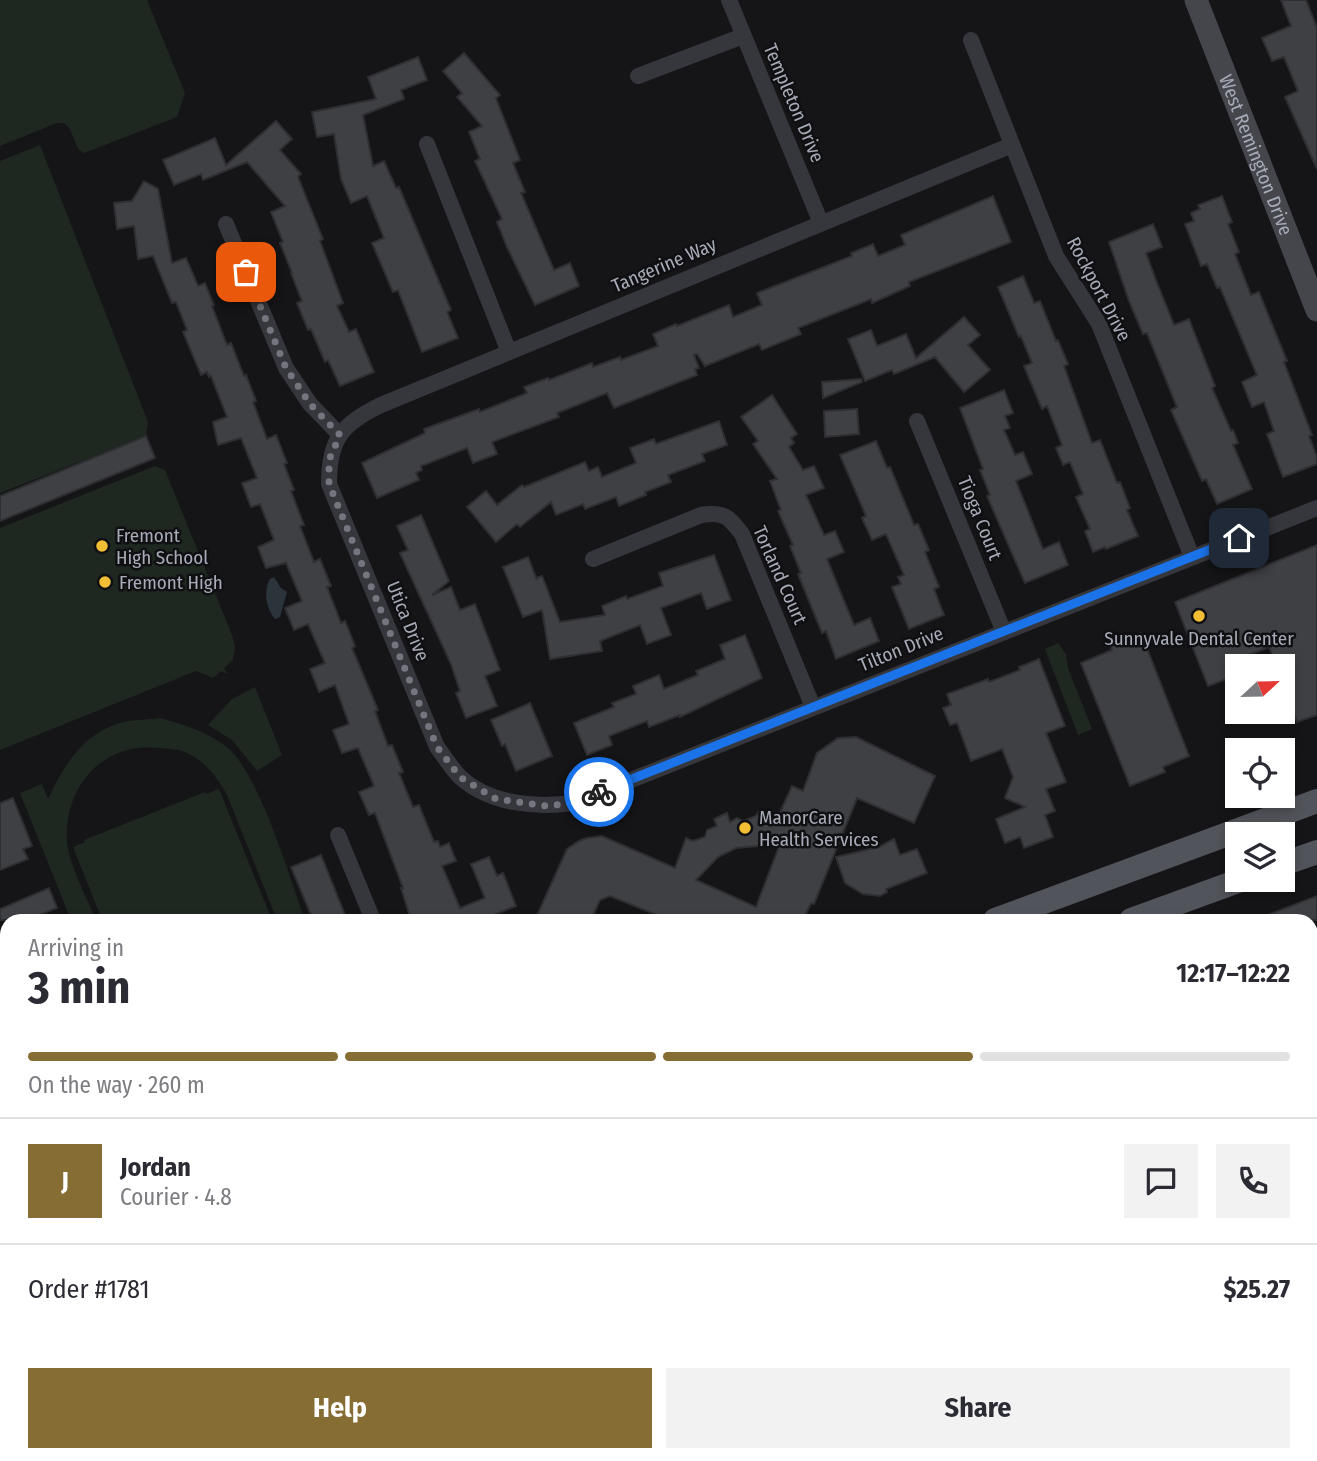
<!DOCTYPE html>
<html lang="en">
<head>
<meta charset="utf-8">
<style>
  body { margin:0; font-family:"Fira Sans Condensed",sans-serif; background:#f2f2f3; color:#2b2b33; height:100vh; display:flex; flex-direction:column; font-size:26px; white-space:nowrap }
  * { box-sizing:border-box; margin:0 }
  p { font-size:23px; color:#7c7c81 }
  .icon { flex:none; width:38px; height:38px; fill:none; stroke:currentColor; stroke-width:2; stroke-linecap:round; stroke-linejoin:round }
  .map { position:relative; flex:1; overflow:hidden }
  .panel { position:absolute; left:0px; top:914px; width:1318px; height:548px; display:flex; flex-direction:column; background:#fff; border-radius:21px 21px 0 0; box-shadow:0 4px 10px #0003 }
  .panel>* { flex:none }
  .needle { width:46px; rotate:68deg }
  .fabs { position:absolute; left:1225px; top:654px; display:grid; gap:14px }
  .fabs a { display:grid; place-items:center; width:70px; height:70px; border-radius:0px; background:#fff; box-shadow:0 4px 10px #0003; font-size:35px }
  .pin { position:absolute; display:grid; place-items:center; width:60px; height:60px; color:#fff; margin:-30px; border-radius:14px; box-shadow:0 4px 10px #0006 }
  .courier { position:absolute; display:grid; place-items:center; width:70px; height:70px; margin:-35px; border:5px solid #1a73e8; border-radius:50%; background:#fff; color:#222; box-shadow:0 2px 9px #0007 }
  .summary em { font-style:normal; font-weight:700 }
  .summary div { display:flex; flex-direction:column-reverse }
  .summary { display:flex; align-items:center; justify-content:space-between; height:119px; padding:0 28px }
  h1 { font-size:46px; font-weight:700; line-height:52px }
  .bar { display:grid; grid-template-columns:repeat(4,1fr); gap:10px 7px; align-content:center; height:84px; padding:0 28px }
  .bar i { height:9px; border-radius:5px; background:#e1e1e2 }
  .bar .current { background:#856d33 }
  .bar p { grid-column:span 4 }
  .line { display:flex; align-items:center; gap:18px; padding:0 28px; border-top:2px solid #e1e1e2 }
  .line div { flex:1 }
  .round { display:grid; place-items:center; flex:none; width:74px; height:74px; border-radius:0px; background:#f2f2f3 }
  .cta { display:flex; gap:14px; margin-top:auto; padding:14px 28px }
  .cta a { flex:1; height:80px; border-radius:0px; background:#856d33; color:#fff; font-size:28px; font-weight:700; line-height:80px; text-align:center }
  .cta a+a { background:#f2f2f3; color:#2b2b33 }
  .map>svg:first-child { display:block }
  .green { fill:#1f2721 }
  .water { fill:#2b333b }
  .building { fill:#3f4044; stroke:#2f2f33; stroke-width:2; fill-rule:evenodd }
  .lines { fill:none; stroke-linecap:round; stroke-linejoin:round }
  .street { stroke:#36373c; stroke-width:16 }
  .secondary { stroke:#44464c; stroke-width:23 }
  .primary { stroke:#52545b; stroke-width:24 }
  .done { stroke:#74767f; stroke-width:7; stroke-dasharray:0 12.6 }
  .route { stroke:#1a73e8; stroke-width:9 }
  .poi-dot { fill:#f2be33; stroke:#101012; stroke-width:2.5 }
  .labels { text-anchor:middle; dominant-baseline:central; stroke-width:5; stroke-linejoin:round; paint-order:stroke }
  .street-label { font-size:19px; fill:#a7abb7; stroke:#101012 }
  .poi-label { font-size:19px; fill:#a7abb7; stroke:#101012; text-anchor:start }
</style>
</head>
<body>
<div class="map">
<svg width="1317" height="1461" viewBox="0 0 1317 1461">
  <rect width="100%" height="100%" fill="#151517"/>
  <g class="green">
    <polygon points="0,0 147,0 185,93 177,117 84,153 78,149 70,129 64,123 57,123 0,146"/>
    <polygon points="40,145 148,422 146,436 0,493 0,161"/>
    <polygon points="155,466 165,470 232,635 235,647 233,660 224,668 227,674 221,671 213,678 196,671 0,750 0,528"/>
    <polygon points="1058,643 1066,654 1068,668 1092,729 1078,735 1045,649"/>
    <polygon points="255,687 282,755 257,771 232,740 208,725 232,699"/>
    <path d="M 161,718 C 185,725 209,732 229,749 C 260,777 290,878 305,920 L 277,920 L 227,795 C 217,777 203,758 182,751 C 176,749 167,749 160,748 C 105,741 64,785 67,840 C 68,864 87,897 96,920 L 71,920 L 20,793 L 42,784 L 48,799 C 62,768 82,735 117,724 C 130,719 147,720 161,718 Z"/>
    <polygon points="219,789 272,920 102,920 73,847 85,842 84,840 205,792 206,794"/>
  </g>
  <path class="water" d="M 274,577 L 281,588 L 287,592 L 280,617 L 275,619 C 266,608 263,591 270,579 Z"/>
  <g class="building">
    <polygon points="1281,0 1306,0 1317,28 1317,169 1285,97 1298,91 1284,57 1272,61 1262,38 1291,26"/>
    <polygon points="464,53 500,95 496,98 520,160 513,163 525,192 521,193 554,270 570,263 579,286 535,305 507,247 497,222 502,219 475,161 480,159 469,132 482,126 457,97 462,93 443,71"/>
    <polygon points="418,57 427,80 401,90 404,99 363,115 373,166 384,161 396,188 399,187 451,310 447,312 458,338 422,352 398,290 393,292 372,243 384,238 367,196 351,203 341,179 334,134 317,137 312,112 376,99 368,77"/>
    <polygon points="276,121 292,139 280,150 301,174 298,177 323,239 320,241 343,303 337,306 349,332 356,329 374,372 340,386 328,360 325,362 311,329 308,330 297,303 302,301 291,273 292,273 280,243 283,242 271,212 285,206 247,162 203,180 201,174 174,185 163,160 215,138 226,165"/>
    <polygon points="144,181 158,189 172,263 186,258 198,286 205,283 214,305 212,306 227,345 231,343 244,376 246,375 256,401 253,402 267,439 276,435 287,463 284,464 294,490 291,491 304,525 300,526 314,562 320,559 331,586 327,587 341,623 345,621 355,646 352,648 378,710 375,711 388,746 392,745 403,772 399,773 413,807 419,805 434,842 438,841 440,847 449,843 456,861 442,866 460,908 485,898 471,864 489,857 497,876 503,873 516,906 481,920 411,920 401,888 403,888 375,813 369,815 359,792 374,786 358,748 342,753 333,730 349,724 335,685 319,692 310,669 325,663 308,624 294,630 285,608 302,601 286,563 266,568 258,547 274,540 260,504 251,507 242,483 257,478 241,438 218,445 213,422 227,417 211,376 209,377 207,372 201,375 183,332 187,330 176,302 172,303 153,256 138,259 134,226 117,229 114,203 132,201"/>
    <polygon points="993,196 1011,242 909,282 910,286 872,303 871,299 798,328 801,334 762,350 759,344 705,366 697,354 694,355 699,368 695,369 697,375 614,408 607,393 557,413 559,417 492,442 497,454 473,463 467,448 421,466 422,470 416,473 419,480 377,498 362,463 425,433 424,429 479,409 480,412 527,393 524,387 548,378 549,380 592,363 593,367 620,357 621,360 658,346 653,334 676,324 677,326 729,305 733,317 762,305 757,293 852,256 851,253 873,244 878,256 905,245 901,235"/>
    <polygon points="1222,196 1232,222 1228,224 1239,252 1235,254 1251,295 1259,292 1276,334 1287,361 1284,362 1312,435 1309,436 1317,457 1317,464 1283,477 1267,434 1274,431 1264,402 1252,407 1242,382 1257,375 1220,287 1217,288 1207,264 1201,266 1185,224 1194,221 1191,213 1200,209 1198,205"/>
    <polygon points="1153,224 1162,247 1146,253 1157,283 1174,325 1189,319 1215,386 1212,388 1231,431 1233,430 1238,443 1233,445 1252,489 1217,504 1206,479 1202,481 1171,410 1177,407 1147,333 1143,334 1129,301 1109,242"/>
    <polygon points="1023,276 1034,303 1040,301 1056,341 1058,340 1068,364 1064,366 1092,443 1100,440 1117,483 1120,482 1130,508 1127,510 1138,536 1106,549 1105,547 1093,552 1085,531 1090,529 1076,497 1083,494 1070,462 1063,465 1056,448 1062,445 1047,406 1042,409 1024,366 1032,363 1021,336 1019,337 998,287"/>
    <polygon points="964,317 980,335 968,345 990,370 964,392 935,357 894,374 892,370 865,381 848,339 871,330 877,346 906,334 916,358"/>
    <polygon points="861,379 862,382 823,398 822,382"/>
    <polygon points="1004,390 1013,413 1005,416 1010,428 1004,430 1015,455 1023,452 1032,474 1016,481 1043,549 1059,542 1068,565 1025,583 987,496 990,495 980,470 983,469 960,408"/>
    <polygon points="772,395 797,434 791,438 794,443 789,447 803,470 814,466 824,488 806,495 824,535 835,531 844,552 827,559 842,596 854,625 870,618 879,641 836,659 826,631 822,633 798,574 801,573 790,546 793,545 778,511 781,510 770,481 777,479 753,444 758,441 741,417"/>
    <polygon points="857,409 859,434 825,437 824,411"/>
    <polygon points="719,421 727,445 702,454 705,461 668,475 671,482 645,492 646,495 619,506 616,497 585,509 583,504 556,515 551,502 520,527 517,524 496,542 467,507 486,491 497,505 522,485 524,487 585,462 589,471 598,467 602,477 636,463 630,448 654,439 656,444"/>
    <polygon points="146,436 155,458 0,521 0,496"/>
    <polygon points="876,441 887,468 890,467 914,525 918,524 929,550 925,552 939,587 934,589 944,615 909,629 892,587 901,584 898,577 904,575 886,534 872,540 862,518 866,516 840,455"/>
    <polygon points="421,515 449,581 432,595 451,587 460,610 475,604 500,670 485,676 497,706 466,718 456,693 460,691 451,664 400,553 408,550 397,526"/>
    <polygon points="1317,545 1317,715 1297,722 1283,683 1283,667 1277,667 1269,647 1236,660 1237,675 1208,686 1175,602"/>
    <polygon points="714,555 731,600 707,609 701,593 661,608 671,635 647,644 640,625 600,641 602,651 550,659 542,610 523,617 503,567 528,557 537,580 536,578 542,576 560,622 605,615 602,606 626,596 627,599 663,586 659,573"/>
    <polygon points="1141,633 1189,756 1163,767 1165,772 1130,786 1081,663 1112,650 1110,646"/>
    <polygon points="745,635 762,678 680,717 680,715 649,727 647,721 609,736 612,745 587,755 574,723 614,707 612,703 636,694 633,686 659,675 664,689 698,675 696,671 725,659 720,645"/>
    <polygon points="1039,659 1065,726 1046,733 1066,782 1046,789 1055,811 1045,815 1053,837 1024,848 1020,837 1005,843 996,819 1025,807 1005,798 1013,777 1002,749 971,761 957,723 950,725 943,708 951,705 947,694 988,679 989,682 1020,670 1019,667"/>
    <polygon points="530,703 552,756 516,771 505,744 502,746 491,720"/>
    <path d="M 856,737 L 935,776 L 914,823 L 857,798 L 814,904 L 811,903 L 803,920 L 660,920 L 662,917 L 610,896 L 600,900 L 591,920 L 535,920 L 567,849 L 579,841 L 587,838 L 602,836 L 675,868 L 686,838 L 693,841 L 705,837 L 707,830 L 717,826 L 714,819 L 727,813 L 730,822 L 737,818 L 743,821 L 756,816 L 759,811 L 777,819 L 792,786 L 803,791 L 817,753 L 838,738 ZM 780,844 L 756,907 L 696,880 L 718,857 L 736,848 Z"/>
    <polygon points="13,798 32,846 23,849 28,859 0,870 0,803"/>
    <polygon points="894,839 900,855 917,849 927,873 886,889 887,892 880,896 863,894 845,883 836,857 879,847"/>
    <polygon points="321,855 347,920 313,920 291,867"/>
    <polygon points="49,888 57,908 26,920 0,920 0,909"/>
    <polygon points="1317,896 1317,920 1258,920 1257,919"/>
  </g>
  <g class="lines">
    <g class="street">
      <polyline points="729,0 821,223"/>
      <polyline points="971,40 1056,256 1099,324 1192,557"/>
      <polyline points="638,76 743,36"/>
      <polyline points="427,144 509,352"/>
      <path d="M 1012,145 L 381,405 C 341,424 329,440 329,484 L 437,747 C 444,756 451,768 460,777 C 489,804 535,808 573,803 L 1317,508"/>
      <polyline points="226,224 286,368 310,404 340,435"/>
      <polyline points="917,421 1004,632"/>
      <path d="M 593,559 L 701,515 C 724,511 729,517 742,534 L 813,707"/>
      <polyline points="338,835 373,920"/>
      <polyline points="886,1454 887,1461"/>
    </g>
    <path class="secondary" id="s1" d="M 1196,0 L 1317,310"/>
    <g class="primary">
      <polyline points="1283,864 1317,852"/>
      <polyline points="995,920 1317,801"/>
      <polyline points="1131,920 1241,880"/>
      <polyline points="0,1338 7,1336"/>
      <polyline points="0,1386 7,1383"/>
    </g>
  </g>
  <g class="lines">
    <polyline class="done" points="246,272 286,368 310,404 340,435 329,460 329,484 437,747 460,777 496,799 546,806 573,803 599,792"/>
    <polyline class="route" points="599,792 1239,538"/>
  </g>
  <g class="poi-dot">
    <circle cx="102" cy="546" r="7"/>
    <circle cx="105" cy="582" r="7"/>
    <circle cx="1199" cy="616" r="7"/>
    <circle cx="745" cy="828" r="7"/>
  </g>
  <g class="labels">
    <g class="street-label">
      <text transform="translate(794 103) rotate(67)">Templeton Drive</text>
      <text stroke="none"><textPath href="#s1" startOffset="166">West Remington Drive</textPath></text>
      <text transform="translate(664 265) rotate(-23)">Tangerine Way</text>
      <text transform="translate(1099 289) rotate(62)">Rockport Drive</text>
      <text transform="translate(980 518) rotate(68)">Tioga Court</text>
      <text transform="translate(780 575) rotate(66)">Torland Court</text>
      <text transform="translate(408 621) rotate(68)">Utica Drive</text>
      <text transform="translate(901 649) rotate(-22)">Tilton Drive</text>
    </g>
    <g class="poi-label">
      <text x="116" y="535">Fremont<tspan x="116" dy="22">High School</tspan></text>
      <text x="119" y="582">Fremont High</text>
      <text x="1199" y="638" text-anchor="middle">Sunnyvale Dental Center</text>
      <text x="759" y="817">ManorCare<tspan x="759" dy="22">Health Services</tspan></text>
    </g>
  </g>
</svg>
<div class="fabs">
<a><svg class="needle" viewBox="-14 -14 28 28"><path d="M0-13l5 13h-10z" fill="#e53935"/><path d="M0 13l5-13h-10z" fill="#7c7c81"/></svg></a>
<a><svg class="icon" aria-label="locate" viewBox="0 0 24 24"><circle cx="12" cy="12" r="6"/><path d="M12 2v4M12 18v4M2 12h4M18 12h4"/></svg></a>
<a><svg class="icon" aria-label="layers" viewBox="0 0 24 24"><path d="M12 4l9 5-9 5-9-5zM3 14l9 5 9-5"/></svg></a>
</div>
<div class="pin" style="left:246px;top:272px;background:#ea580c"><svg class="icon" aria-label="bag" viewBox="0 0 24 24"><path d="M5 8h14l-1 12H6zM9 8a3 3 0 0 1 6 0"/></svg></div>
<div class="pin" style="left:1239px;top:538px;background:#1f2937"><svg class="icon" aria-label="home" viewBox="0 0 24 24"><path d="M3 11l9-7 9 7M6 9v11h12V9"/></svg></div>
<div class="courier" style="left:599px;top:792px"><svg class="icon" aria-label="bike" viewBox="0 0 24 24"><circle cx="6" cy="16" r="4"/><circle cx="18" cy="16" r="4"/><path d="M6 16l4-8h5l3 8M10 8l3 8H6M13 5h3"/></svg></div>
<section class="panel">
<div class="summary"><div><h1>3 min</h1><p>Arriving in</p></div><em>12:17–12:22</em></div>
<div class="bar"><i class="current"></i><i class="current"></i><i class="current"></i><i></i><p>On the way · 260 m</p></div>
<div class="line" style="height:126px"><b class="round" style="background:#856d33;color:#fff">J</b><div><b>Jordan</b><p>Courier · 4.8</p></div><a class="round"><svg class="icon" aria-label="chat" viewBox="0 0 24 24"><path d="M4 5h16v11H9l-5 4z"/></svg></a><a class="round"><svg class="icon" aria-label="phone" viewBox="0 0 24 24"><path d="M5 4h4l2 5-3 2q2 4 5 5l2-3 5 2v4C11 20 4 13 5 4z"/></svg></a></div>
<div class="line" style="height:91px"><div>Order #1781</div><b>$25.27</b></div>
<div class="cta"><a>Help</a><a>Share</a></div>
</section>
</div>
</body>
</html>
